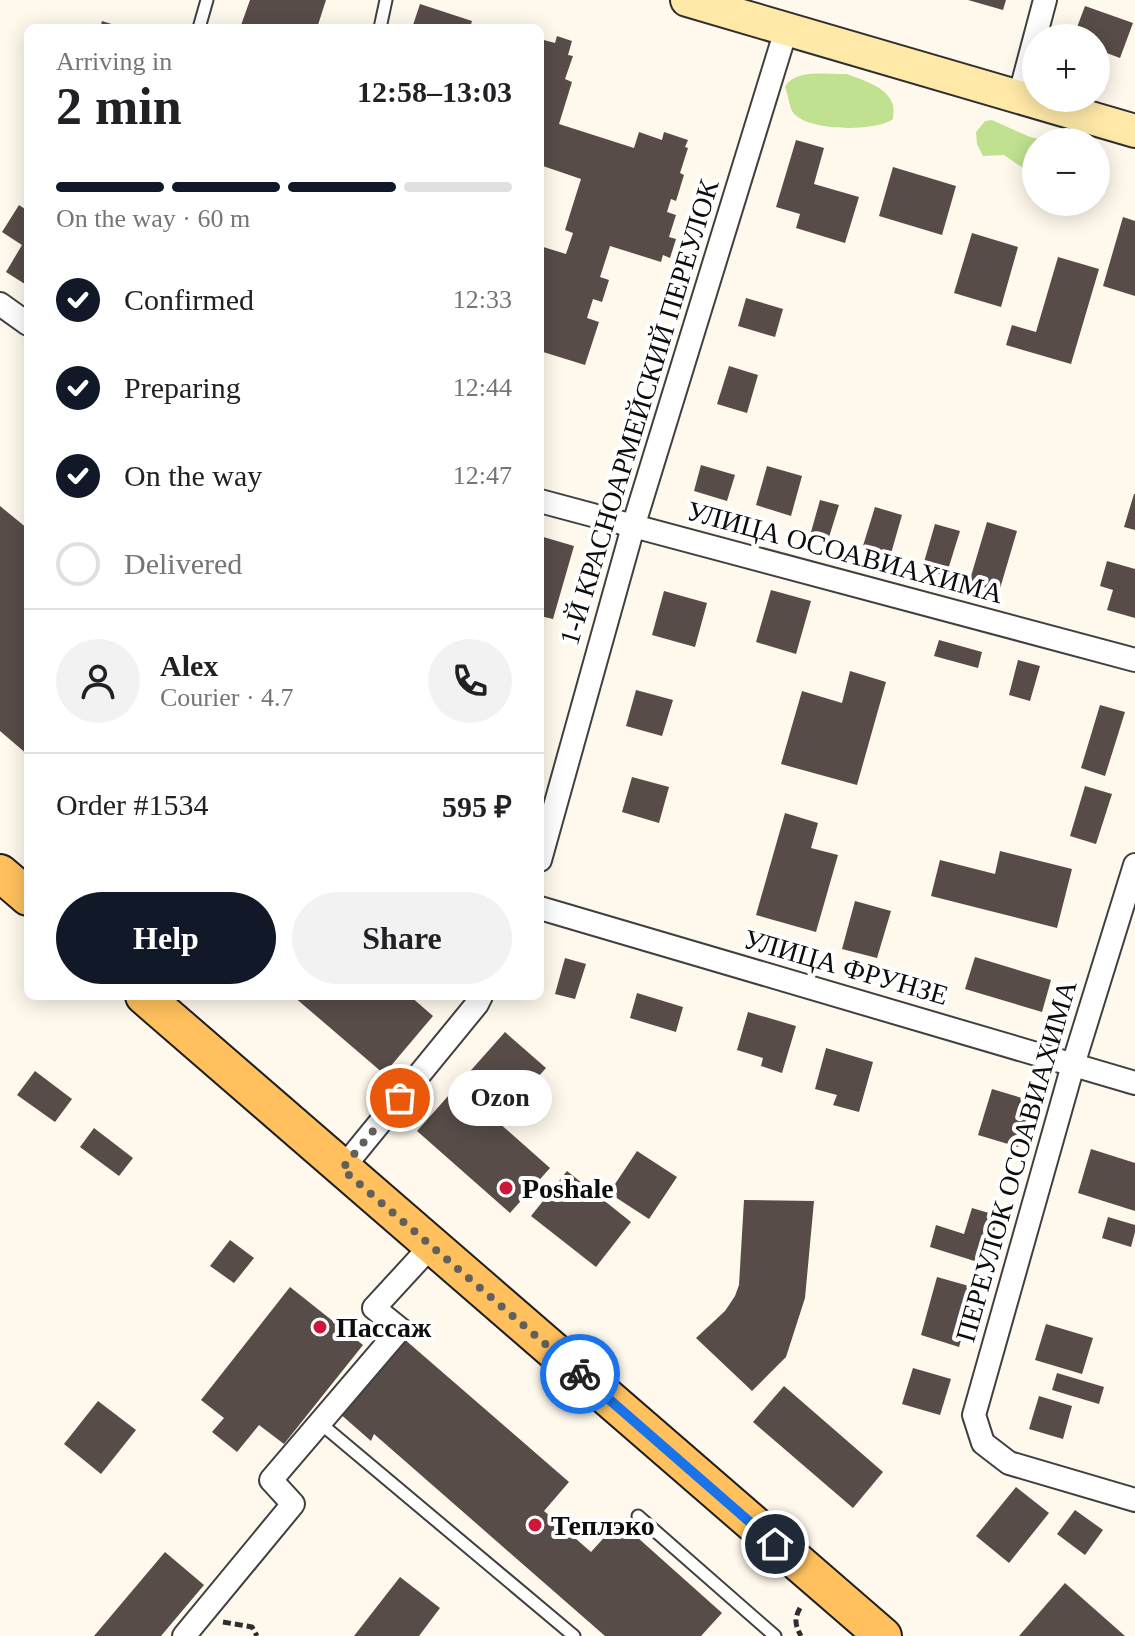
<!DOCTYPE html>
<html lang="en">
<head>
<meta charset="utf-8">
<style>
  body { margin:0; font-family:Georgia,serif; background:#f2f2f2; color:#202124; height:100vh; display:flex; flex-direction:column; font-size:30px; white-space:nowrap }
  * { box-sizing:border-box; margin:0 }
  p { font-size:26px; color:#757577 }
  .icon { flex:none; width:44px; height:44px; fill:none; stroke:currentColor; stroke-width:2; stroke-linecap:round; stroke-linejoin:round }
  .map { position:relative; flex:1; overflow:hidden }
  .panel { position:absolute; left:24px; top:24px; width:520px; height:976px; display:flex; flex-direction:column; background:#fff; border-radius:12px; box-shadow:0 4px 20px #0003 }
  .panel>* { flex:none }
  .buttons { position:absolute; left:1022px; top:24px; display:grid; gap:16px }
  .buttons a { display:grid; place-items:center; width:88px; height:88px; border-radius:50%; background:#fff; box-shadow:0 4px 20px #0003; font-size:40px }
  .pin { position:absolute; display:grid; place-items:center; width:68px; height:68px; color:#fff; margin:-34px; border:4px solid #fff; border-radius:50%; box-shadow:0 2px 8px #0007 }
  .courier { position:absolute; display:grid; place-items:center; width:80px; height:80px; margin:-40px; border:6px solid #1a73e8; border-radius:50%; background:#fff; color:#222; box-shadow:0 2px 10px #0007 }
  .bubble { position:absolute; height:56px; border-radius:28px; background:#fff; box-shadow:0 4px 20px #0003; font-size:26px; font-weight:600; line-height:56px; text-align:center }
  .summary em { font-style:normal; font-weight:600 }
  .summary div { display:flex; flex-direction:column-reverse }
  .summary { display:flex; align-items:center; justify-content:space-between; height:136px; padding:0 32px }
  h1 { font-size:52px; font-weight:600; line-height:60px }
  .bar { display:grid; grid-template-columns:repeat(4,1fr); gap:12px 8px; align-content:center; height:96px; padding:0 32px }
  .bar i { height:10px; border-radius:6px; background:#e0e0e0 }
  .bar .active { background:#111827 }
  .bar p { grid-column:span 4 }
  .line { display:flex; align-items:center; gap:20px; padding:0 32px; border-top:2px solid #e0e0e0 }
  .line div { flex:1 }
  .round { display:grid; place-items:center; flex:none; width:84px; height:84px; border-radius:42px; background:#f2f2f2 }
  ol { padding:0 32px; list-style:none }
  li { display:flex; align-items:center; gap:24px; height:88px }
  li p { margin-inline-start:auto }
  li .icon { padding:8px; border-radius:50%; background:#111827; color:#fff; stroke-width:4 }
  li:last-child { color:#757577 }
  li i { width:44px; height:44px; border:4px solid #e0e0e0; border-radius:50% }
  .cta { display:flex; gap:16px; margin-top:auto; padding:16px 32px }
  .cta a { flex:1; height:92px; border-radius:48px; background:#111827; color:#fff; font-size:32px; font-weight:600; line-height:92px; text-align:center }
  .cta a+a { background:#f2f2f2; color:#202124 }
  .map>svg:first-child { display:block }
  .forest { fill:#c0e190 }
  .building { fill:#574c48 }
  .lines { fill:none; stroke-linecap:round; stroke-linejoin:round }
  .service-casing { stroke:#404040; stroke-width:15 }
  .minor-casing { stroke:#404040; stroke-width:26 }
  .secondary-casing { stroke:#2f2f2f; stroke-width:36 }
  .primary-casing { stroke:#1e1e1e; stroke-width:40 }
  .path { stroke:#2f2f2f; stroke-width:5; stroke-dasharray:8 4; stroke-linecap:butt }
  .service { stroke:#fff; stroke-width:11 }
  .minor { stroke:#fff; stroke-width:22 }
  .secondary { stroke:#ffe9a8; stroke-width:32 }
  .primary { stroke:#ffc05d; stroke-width:36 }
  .done { stroke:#62605b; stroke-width:8; stroke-dasharray:0 14.4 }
  .route { stroke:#1a73e8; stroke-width:10 }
  .poi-dot { fill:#cd163a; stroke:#fff; stroke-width:3 }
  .labels { text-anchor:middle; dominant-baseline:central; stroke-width:8; stroke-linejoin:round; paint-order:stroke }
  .street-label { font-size:28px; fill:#0d0d0d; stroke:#fff }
  .poi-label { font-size:28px; font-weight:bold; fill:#0d0d0d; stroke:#fff; text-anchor:start }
</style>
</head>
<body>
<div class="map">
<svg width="1135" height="1636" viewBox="0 0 1135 1636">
  <rect width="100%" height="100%" fill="#fff9ed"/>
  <g class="forest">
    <path d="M 847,74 C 862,80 888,87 893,105 C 894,110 893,115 893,119 C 877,132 804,132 792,111 C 789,105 788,94 785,87 C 796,68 828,75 847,74 Z"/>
    <polygon points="992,120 1030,137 1052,142 1036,142 1036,177 1004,155 983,156 977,144 976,132 985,121"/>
  </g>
  <g class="building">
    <polygon points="250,0 326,0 317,28 240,28"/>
    <polygon points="968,0 1006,0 1003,10"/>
    <polygon points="420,4 472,21 470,28 412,28"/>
    <polygon points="1085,6 1133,23 1120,58 1096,49 1096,38 1073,38"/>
    <polygon points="102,21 121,27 121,28 100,28"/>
    <polygon points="557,36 572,41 568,55 573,56 565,79 572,82 559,124 634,148 639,132 662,140 664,132 688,140 685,147 688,148 680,173 684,175 676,201 671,199 667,212 676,215 669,237 676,239 670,258 663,255 661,262 610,246 600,277 609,280 602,302 593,299 587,318 599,322 585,365 540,351 540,246 566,254 573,233 565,230 581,179 540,165 540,39 555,43"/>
    <polygon points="796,140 824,148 814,184 859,197 845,243 796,228 800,214 776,207"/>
    <polygon points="893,167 956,186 942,235 879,216"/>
    <polygon points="19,205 28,211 28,286 6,272 22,245 2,232"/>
    <polygon points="1123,217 1135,221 1135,296 1103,286"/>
    <polygon points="972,233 1018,247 1001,307 954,293"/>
    <polygon points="1058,257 1099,269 1071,364 1006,345 1012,325 1036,332"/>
    <polygon points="746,298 783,309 775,337 738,326"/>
    <polygon points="729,366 758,375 747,413 717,404"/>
    <polygon points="701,465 735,475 727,501 694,491"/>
    <polygon points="767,466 802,476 791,516 756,505"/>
    <polygon points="1134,494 1135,494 1135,530 1124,527"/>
    <polygon points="820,500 839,505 829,537 811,532"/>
    <polygon points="0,506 28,529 28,755 0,731"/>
    <polygon points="875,507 902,515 890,557 862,549"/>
    <polygon points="987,522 1017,531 999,592 969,583"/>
    <polygon points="935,524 960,531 946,576 922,569"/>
    <polygon points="540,536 574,546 553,619 540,616"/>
    <polygon points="1107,561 1135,569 1135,618 1107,610 1113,590 1100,586"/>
    <polygon points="771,590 811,601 796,654 756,642"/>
    <polygon points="664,591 707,603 695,647 652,635"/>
    <polygon points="939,640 982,652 978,668 934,656"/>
    <polygon points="1018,660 1040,666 1030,701 1009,695"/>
    <polygon points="850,671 886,682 857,785 781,764 802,691 842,703"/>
    <polygon points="636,690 673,700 662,736 626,726"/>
    <polygon points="1100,705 1125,712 1105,776 1081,768"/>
    <polygon points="632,777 669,787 659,823 622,812"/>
    <polygon points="1085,786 1112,794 1096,844 1070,836"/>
    <polygon points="785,813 818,823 811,848 838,855 816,932 756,915"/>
    <polygon points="1000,851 1072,869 1057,928 931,896 940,860 995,874"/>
    <polygon points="855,901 891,911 877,958 842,949"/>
    <polygon points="975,957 1051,980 1042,1012 965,989"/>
    <polygon points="565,958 586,964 575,999 555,994"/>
    <polygon points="637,993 683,1007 676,1032 630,1018"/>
    <polygon points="293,996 410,996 433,1016 384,1074"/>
    <polygon points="748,1012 796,1026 782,1073 761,1066 763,1058 737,1050"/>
    <polygon points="505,1032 546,1068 498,1122 550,1168 510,1213 417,1131"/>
    <polygon points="826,1048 873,1062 859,1112 833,1105 837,1095 815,1089"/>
    <polygon points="35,1071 72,1099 55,1122 17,1095"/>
    <polygon points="992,1089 1032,1101 1018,1147 978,1135"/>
    <polygon points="94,1128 133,1158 119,1176 80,1147"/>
    <polygon points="1091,1149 1135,1163 1135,1211 1078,1193"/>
    <polygon points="637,1151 677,1177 649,1219 609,1193"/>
    <polygon points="567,1171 631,1222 596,1267 531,1216"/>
    <polygon points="744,1200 814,1201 805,1298 786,1357 752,1391 696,1338 725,1311 735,1296 739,1285"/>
    <polygon points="972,1208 999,1216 984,1264 930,1247 936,1225 964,1234"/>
    <polygon points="1108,1217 1135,1225 1135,1232 1131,1247 1102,1238"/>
    <polygon points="230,1240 254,1258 234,1283 210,1266"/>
    <polygon points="937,1277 976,1288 959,1347 921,1335"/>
    <polygon points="290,1287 363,1345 284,1444 259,1425 237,1452 212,1432 224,1418 201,1400"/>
    <polygon points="1046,1324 1093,1338 1082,1374 1035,1360"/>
    <polygon points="403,1338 569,1482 544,1511 591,1552 619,1521 722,1613 701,1636 605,1636 374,1434 371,1441 338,1412"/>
    <polygon points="913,1368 951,1379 940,1415 902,1404"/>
    <polygon points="1057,1373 1104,1387 1099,1404 1052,1390"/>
    <polygon points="784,1386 883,1472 853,1508 753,1422"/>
    <polygon points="1039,1396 1072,1406 1063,1439 1029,1429"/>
    <polygon points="98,1401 136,1430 101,1474 64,1444"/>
    <polygon points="1016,1487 1049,1513 1009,1563 976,1536"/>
    <polygon points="1075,1510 1103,1530 1085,1555 1057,1534"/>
    <polygon points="165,1552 204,1585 161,1636 94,1636"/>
    <polygon points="400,1577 440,1608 419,1636 354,1636"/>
    <polygon points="1065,1583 1125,1636 1019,1636"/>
  </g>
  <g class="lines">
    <defs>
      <g id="service">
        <polyline points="199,28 207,0"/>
        <polyline points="380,28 386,0"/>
        <polyline points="320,1423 574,1636"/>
        <polyline points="638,1516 775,1636"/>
      </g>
      <g id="minor">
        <polyline points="1019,98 1045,0"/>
        <polyline points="0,304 28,324"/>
        <polyline points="540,501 1135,660"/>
        <polyline points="540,860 633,527 786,30"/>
        <polyline points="1135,865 1073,1065 974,1415 983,1443 1009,1463 1135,1500"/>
        <polyline points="540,908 1135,1083"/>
        <polyline points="342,1169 477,1004 481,996"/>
        <polyline points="184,1636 293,1504 271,1480 400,1329 374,1308 431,1246"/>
      </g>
      <polyline id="secondary" points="687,0 1135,131"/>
      <g id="primary">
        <polyline points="0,873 28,897"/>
        <polyline points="144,996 883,1636"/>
      </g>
    </defs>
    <use href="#service" class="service-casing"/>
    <use href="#minor" class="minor-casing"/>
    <use href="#secondary" class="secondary-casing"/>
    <use href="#primary" class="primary-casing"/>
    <g class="path">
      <path d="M 800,1608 C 794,1619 795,1625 801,1636"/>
      <polyline points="223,1622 252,1627 257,1636"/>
    </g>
    <use href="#service" class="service"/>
    <use href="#minor" class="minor"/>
    <use href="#secondary" class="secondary"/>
    <use href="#primary" class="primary"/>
  </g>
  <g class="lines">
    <polyline class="done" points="400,1098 342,1169 580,1374"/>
    <polyline class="route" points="580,1374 775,1544"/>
  </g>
  <g class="poi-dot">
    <circle cx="506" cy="1188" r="8"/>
    <circle cx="320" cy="1327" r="8"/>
    <circle cx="535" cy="1525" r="8"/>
  </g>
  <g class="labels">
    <g class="street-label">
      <text transform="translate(639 412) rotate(-73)">1-Й КРАСНОАРМЕЙСКИЙ ПЕРЕУЛОК</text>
      <text transform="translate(845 552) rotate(15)">УЛИЦА ОСОАВИАХИМА</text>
      <text transform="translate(846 967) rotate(16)">УЛИЦА ФРУНЗЕ</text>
      <text transform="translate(1016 1161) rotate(-74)">ПЕРЕУЛОК ОСОАВИАХИМА</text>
    </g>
    <g class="poi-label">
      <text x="522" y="1188">Poshale</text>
      <text x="336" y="1327">Пассаж</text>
      <text x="551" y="1525">Теплэко</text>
    </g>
  </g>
</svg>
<div class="buttons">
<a>+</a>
<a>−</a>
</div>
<div class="pin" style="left:400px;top:1098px;background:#ea580c"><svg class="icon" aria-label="bag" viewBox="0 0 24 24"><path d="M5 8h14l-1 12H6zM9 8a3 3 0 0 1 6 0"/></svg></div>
<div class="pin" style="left:775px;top:1544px;background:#1f2937"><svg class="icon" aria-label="home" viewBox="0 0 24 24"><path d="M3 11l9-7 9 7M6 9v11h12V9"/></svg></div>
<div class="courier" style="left:580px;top:1374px"><svg class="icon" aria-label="bike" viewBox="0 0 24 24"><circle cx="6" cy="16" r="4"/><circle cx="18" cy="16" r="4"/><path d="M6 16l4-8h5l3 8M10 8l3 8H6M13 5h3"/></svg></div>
<div class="bubble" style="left:448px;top:1070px;width:104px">Ozon</div>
<section class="panel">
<div class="summary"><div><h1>2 min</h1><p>Arriving in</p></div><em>12:58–13:03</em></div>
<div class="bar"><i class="active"></i><i class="active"></i><i class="active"></i><i></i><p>On the way · 60 m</p></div>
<ol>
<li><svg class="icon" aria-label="check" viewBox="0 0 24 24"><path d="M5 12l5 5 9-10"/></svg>Confirmed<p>12:33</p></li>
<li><svg class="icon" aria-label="check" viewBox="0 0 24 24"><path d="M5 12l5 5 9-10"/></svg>Preparing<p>12:44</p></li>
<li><svg class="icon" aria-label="check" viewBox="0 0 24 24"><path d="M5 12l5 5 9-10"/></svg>On the way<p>12:47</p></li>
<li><i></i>Delivered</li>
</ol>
<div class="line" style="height:144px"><a class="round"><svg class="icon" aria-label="person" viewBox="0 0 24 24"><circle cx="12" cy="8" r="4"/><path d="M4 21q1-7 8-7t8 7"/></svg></a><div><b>Alex</b><p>Courier · 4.7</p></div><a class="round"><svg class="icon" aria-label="phone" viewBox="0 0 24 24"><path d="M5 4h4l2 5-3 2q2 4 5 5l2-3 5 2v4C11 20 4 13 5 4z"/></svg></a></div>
<div class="line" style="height:104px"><div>Order #1534</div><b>595 ₽</b></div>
<div class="cta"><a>Help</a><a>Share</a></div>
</section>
</div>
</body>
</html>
